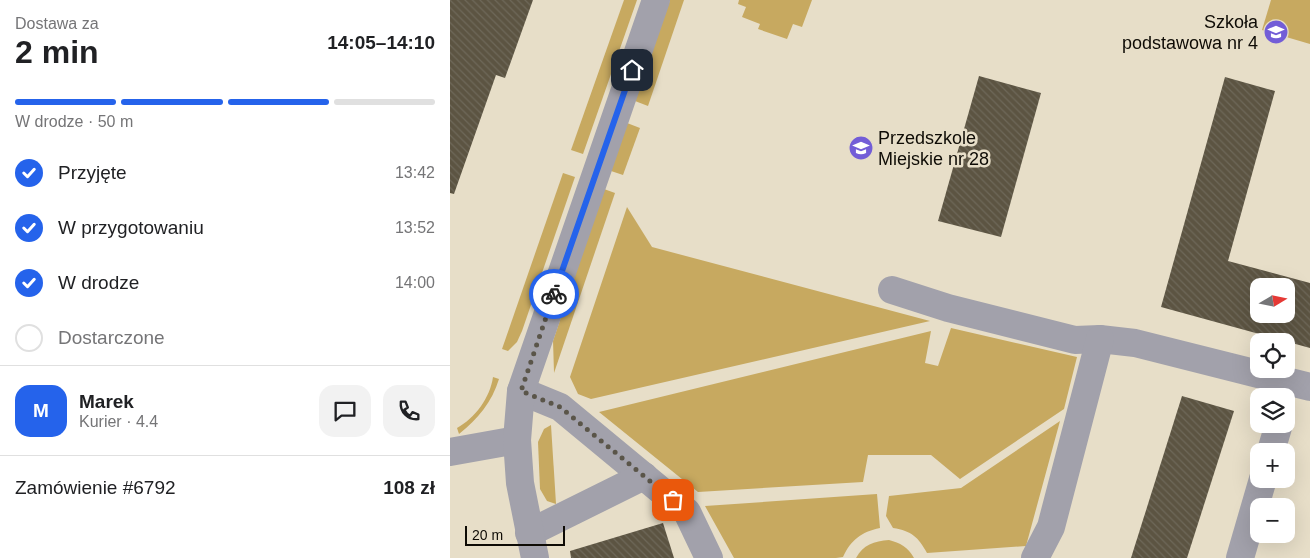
<!DOCTYPE html>
<html lang="pl">
<head>
<meta charset="utf-8">
<style>
  body { margin:0; font-family:Helvetica,sans-serif; background:#f2f2f2; color:#202124; height:100vh; display:flex; flex-direction:column; font-size:19px; white-space:nowrap }
  * { box-sizing:border-box; margin:0 }
  p { font-size:16px; color:#757577 }
  .icon { flex:none; width:28px; height:28px; fill:none; stroke:currentColor; stroke-width:2; stroke-linecap:round; stroke-linejoin:round }
  .map { position:relative; flex:1; overflow:hidden }
  .side { display:flex; flex-direction:column; background:#fff; width:450px }
  .side>* { flex:none }
  .needle { width:32px; rotate:80deg }
  .controls { position:absolute; left:800px; top:278px; display:grid; gap:10px }
  .controls a { display:grid; place-items:center; width:45px; height:45px; border-radius:10px; background:#fff; box-shadow:0 5px 20px #0002; font-size:25px }
  .scale { position:absolute; left:15px; bottom:12px; width:100px; box-sizing:border-box; padding-left:5px; border:2px solid #0e0b05; border-top:0; font-size:14px; line-height:18px; white-space:nowrap; color:#0e0b05; -webkit-text-stroke:4px #e7dec8; paint-order:stroke }
  .pin { position:absolute; display:grid; place-items:center; width:42px; height:42px; color:#fff; margin:-21px; border-radius:10px; box-shadow:0 2px 8px #0006 }
  .courier { position:absolute; display:grid; place-items:center; width:50px; height:50px; margin:-25px; border:4px solid #2563eb; border-radius:50%; background:#fff; color:#222; box-shadow:0 1px 6px #0007 }
  .summary em { font-style:normal; font-weight:700 }
  .summary div { display:flex; flex-direction:column-reverse }
  .summary { display:flex; align-items:center; justify-content:space-between; height:85px; padding:0 15px }
  h1 { font-size:32px; font-weight:700; line-height:38px }
  .bar { display:grid; grid-template-columns:repeat(4,1fr); gap:8px 5px; align-content:center; height:60px; padding:0 15px }
  .bar i { height:6px; border-radius:4px; background:#e0e0e0 }
  .bar .selected { background:#2563eb }
  .bar p { grid-column:span 4 }
  .line { display:flex; align-items:center; gap:12px; padding:0 15px; border-top:1px solid #e0e0e0 }
  .line div { flex:1 }
  .round { display:grid; place-items:center; flex:none; width:52px; height:52px; border-radius:15px; background:#f2f2f2 }
  ol { padding:0 15px; list-style:none }
  li { display:flex; align-items:center; gap:15px; height:55px }
  li p { margin-inline-start:auto }
  li .icon { padding:5px; border-radius:50%; background:#2563eb; color:#fff; stroke-width:4 }
  li:last-child { color:#757577 }
  li i { width:28px; height:28px; border:2px solid #e0e0e0; border-radius:50% }
  main { display:flex; flex:1; min-height:0 }
  .map>svg:first-child { display:block }
  .green { fill:#c7a960 }
  .building { fill:url(#building-back-hatch); fill-rule:evenodd }
  .lines { fill:none; stroke-linecap:round; stroke-linejoin:round }
  .minor { stroke:#a2a1ab; stroke-width:28 }
  .done { stroke:#5a5549; stroke-width:5; stroke-dasharray:0 9 }
  .route { stroke:#2563eb; stroke-width:6 }
  .labels { text-anchor:middle; dominant-baseline:central; stroke-width:5; stroke-linejoin:round; paint-order:stroke }
  .poi-label { font-size:18px; fill:#0e0b05; stroke:#e7dec8; text-anchor:end }
</style>
</head>
<body>
<main>
<section class="side">
<div class="summary"><div><h1>2 min</h1><p>Dostawa za</p></div><em>14:05–14:10</em></div>
<div class="bar"><i class="selected"></i><i class="selected"></i><i class="selected"></i><i></i><p>W drodze · 50 m</p></div>
<ol>
<li><svg class="icon" aria-label="check" viewBox="0 0 24 24"><path d="M5 12l5 5 9-10"/></svg>Przyjęte<p>13:42</p></li>
<li><svg class="icon" aria-label="check" viewBox="0 0 24 24"><path d="M5 12l5 5 9-10"/></svg>W przygotowaniu<p>13:52</p></li>
<li><svg class="icon" aria-label="check" viewBox="0 0 24 24"><path d="M5 12l5 5 9-10"/></svg>W drodze<p>14:00</p></li>
<li><i></i>Dostarczone</li>
</ol>
<div class="line" style="height:90px"><b class="round" style="background:#2563eb;color:#fff">M</b><div><b>Marek</b><p>Kurier · 4.4</p></div><a class="round"><svg class="icon" aria-label="chat" viewBox="0 0 24 24"><path d="M4 5h16v11H9l-5 4z"/></svg></a><a class="round"><svg class="icon" aria-label="phone" viewBox="0 0 24 24"><path d="M5 4h4l2 5-3 2q2 4 5 5l2-3 5 2v4C11 20 4 13 5 4z"/></svg></a></div>
<div class="line" style="height:65px"><div>Zamówienie #6792</div><b>108 zł</b></div>
</section>
<div class="map">
<svg width="860" height="558" viewBox="0 0 860 558">
  <defs>
    <pattern id="building-back-hatch" width="6" height="6" patternUnits="userSpaceOnUse" patternTransform="scale(1.25)"><rect width="6" height="6" fill="#5c5442"/><path d="M-1 5l2 2M0 0l6 6M5-1l2 2" fill="none" stroke="#6e6859"/></pattern>
  </defs>
  <rect width="100%" height="100%" fill="#e7dec8"/>
  <g class="green">
    <polygon points="174,0 187,0 133,154 121,150"/>
    <polygon points="220,0 234,0 198,106 185,101"/>
    <polygon points="289,0 362,0 352,27 343,24 337,39 308,29 310,24 292,17 296,7 288,4"/>
    <polygon points="821,0 860,0 860,44 812,30"/>
    <polygon points="177,123 190,128 173,175 161,171"/>
    <polygon points="113,173 125,177 72,331 67,342 58,351 52,349"/>
    <polygon points="154,189 165,193 104,373 103,341"/>
    <polygon points="177,207 202,247 480,321 141,399 128,394 120,377"/>
    <polygon points="501,328 627,357 614,409 510,479 481,455 418,455 413,482 248,492 149,412 481,331 475,363 488,366"/>
    <path d="M 43,377 L 49,379 C 42,402 28,419 9,434 L 7,428 C 25,418 40,398 43,377 Z"/>
    <path d="M 610,421 L 576,546 L 477,553 C 468,537 462,531 443,528 L 436,516 L 439,496 L 511,488 Z"/>
    <polygon points="101,425 106,504 97,501 90,489 88,442 94,429"/>
    <path d="M 427,494 L 430,528 C 411,532 401,540 393,557 L 386,558 L 284,558 L 255,506 Z"/>
    <path d="M 439,540 C 450,543 458,547 464,558 L 406,558 C 413,545 424,541 439,540 Z"/>
  </g>
  <g class="building">
    <polygon points="0,0 83,0 55,78 46,75 4,194 0,193"/>
    <polygon points="529,76 591,93 551,237 488,221"/>
    <path d="M 775,77 L 825,91 L 778,261 L 860,283 L 860,348 L 711,307 ZM 809,286 L 836,286 L 836,314 L 809,314 Z"/>
    <polygon points="732,396 784,411 737,558 681,558"/>
    <polygon points="213,523 224,558 121,558 120,551"/>
  </g>
  <g class="lines">
    <g class="minor">
      <polyline points="442,290 498,308 625,340 650,339 685,343 860,387"/>
      <polyline points="71,391 110,407 237,512 259,558"/>
      <polyline points="821,451 829,424"/>
      <polyline points="0,452 67,440"/>
      <polyline points="79,533 194,476"/>
      <polyline points="85,558 70,483 67,440 71,391 206,0"/>
      <polyline points="585,558 601,527 650,339"/>
      <polyline points="790,558 813,479"/>
    </g>
  </g>
  <g class="lines">
    <polyline class="done" points="104,294 71,391 110,407 223,500"/>
    <polyline class="route" points="104,294 182,70"/>
  </g>
  <defs>
    <symbol id="school-disc" viewBox="-11 -11 22 22"><circle r="9.5" fill="#735dd7" stroke="#e7dec8"/><path d="M0-5L7-2L0 1L-7-2ZM-4 1L0 2.5L4 1V4Q0 6-4 4Z" fill="#fff"/></symbol>
  </defs>
  <g fill-rule="evenodd">
    <use href="#school-disc" x="812" y="18" width="28" height="28"/>
    <use href="#school-disc" x="397" y="134" width="28" height="28"/>
  </g>
  <g class="labels">
    <g class="poi-label">
      <text x="808" y="22">Szkoła<tspan x="808" dy="21">podstawowa nr 4</tspan></text>
      <text x="428" y="138" text-anchor="start">Przedszkole<tspan x="428" dy="21">Miejskie nr 28</tspan></text>
    </g>
  </g>
</svg>
<div class="controls">
<a><svg class="needle" viewBox="-14 -14 28 28"><path d="M0-13l5 13h-10z" fill="#e53935"/><path d="M0 13l5-13h-10z" fill="#757577"/></svg></a>
<a><svg class="icon" aria-label="locate" viewBox="0 0 24 24"><circle cx="12" cy="12" r="6"/><path d="M12 2v4M12 18v4M2 12h4M18 12h4"/></svg></a>
<a><svg class="icon" aria-label="layers" viewBox="0 0 24 24"><path d="M12 4l9 5-9 5-9-5zM3 14l9 5 9-5"/></svg></a>
<a>+</a>
<a>−</a>
</div>
<div class="scale">20 m</div>
<div class="pin" style="left:223px;top:500px;background:#ea580c"><svg class="icon" aria-label="bag" viewBox="0 0 24 24"><path d="M5 8h14l-1 12H6zM9 8a3 3 0 0 1 6 0"/></svg></div>
<div class="pin" style="left:182px;top:70px;background:#1f2937"><svg class="icon" aria-label="home" viewBox="0 0 24 24"><path d="M3 11l9-7 9 7M6 9v11h12V9"/></svg></div>
<div class="courier" style="left:104px;top:294px"><svg class="icon" aria-label="bike" viewBox="0 0 24 24"><circle cx="6" cy="16" r="4"/><circle cx="18" cy="16" r="4"/><path d="M6 16l4-8h5l3 8M10 8l3 8H6M13 5h3"/></svg></div>
</div>
</main>
</body>
</html>
